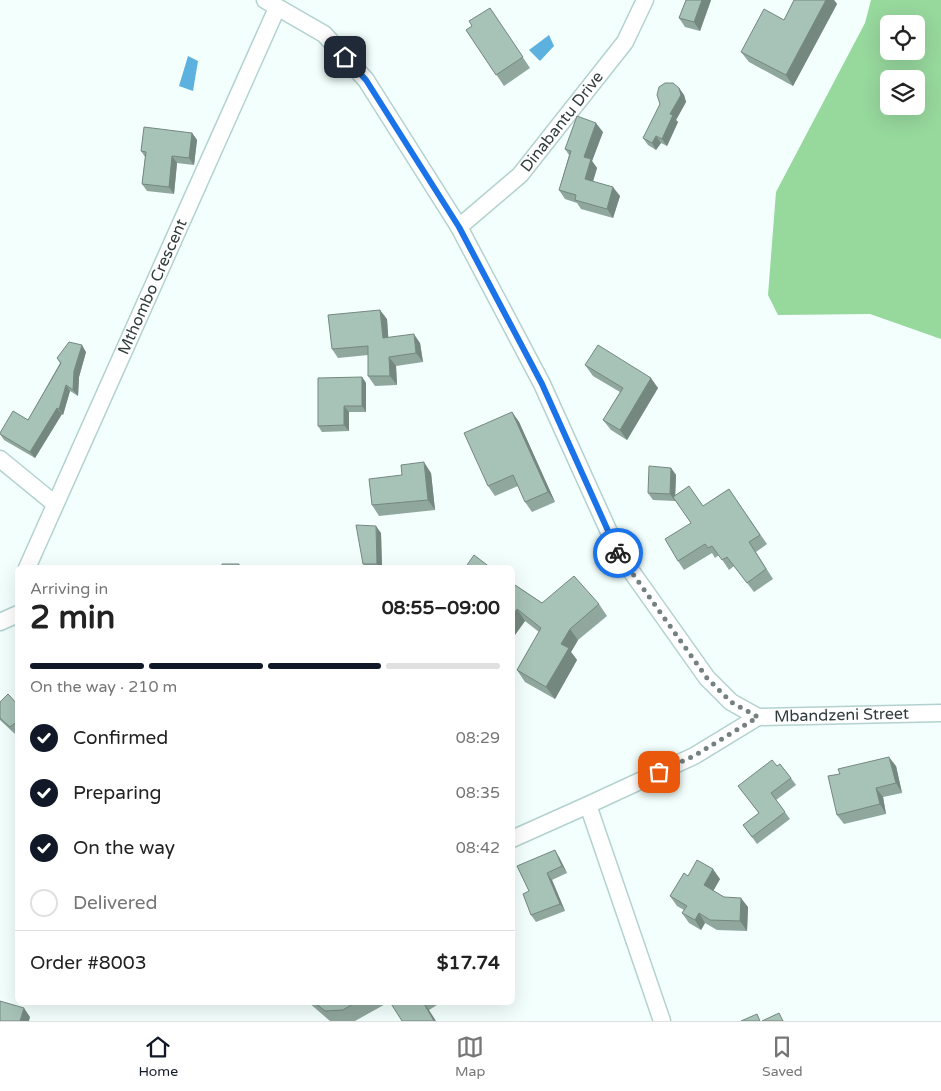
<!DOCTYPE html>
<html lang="en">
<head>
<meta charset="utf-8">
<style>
  body { margin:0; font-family:"Varela Round",sans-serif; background:#f6f6f6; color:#222; height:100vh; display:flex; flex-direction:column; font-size:19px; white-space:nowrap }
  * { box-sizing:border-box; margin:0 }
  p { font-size:16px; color:#767676 }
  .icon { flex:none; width:28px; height:28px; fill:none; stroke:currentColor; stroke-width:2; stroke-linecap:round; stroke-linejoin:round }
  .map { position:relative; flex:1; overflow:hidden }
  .details { position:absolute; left:15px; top:565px; width:500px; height:440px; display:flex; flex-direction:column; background:#fff; border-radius:8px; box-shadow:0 5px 20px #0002 }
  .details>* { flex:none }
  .controls { position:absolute; left:880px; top:15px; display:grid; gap:10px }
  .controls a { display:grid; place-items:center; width:45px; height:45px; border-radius:8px; background:#fff; box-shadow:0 5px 20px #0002; font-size:25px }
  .pin { position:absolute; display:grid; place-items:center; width:42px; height:42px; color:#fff; margin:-21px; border-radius:10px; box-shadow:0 2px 8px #0006 }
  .courier { position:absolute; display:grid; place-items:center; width:50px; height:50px; margin:-25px; border:4px solid #1a73e8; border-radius:50%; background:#fff; color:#222; box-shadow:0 1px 6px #0007 }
  .head em { font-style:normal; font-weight:700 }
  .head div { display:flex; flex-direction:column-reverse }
  .head { display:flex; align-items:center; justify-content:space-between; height:85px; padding:0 15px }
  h1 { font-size:32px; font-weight:700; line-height:38px }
  .bar { display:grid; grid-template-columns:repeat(4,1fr); gap:8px 5px; align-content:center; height:60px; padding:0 15px }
  .bar i { height:6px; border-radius:4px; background:#e0e0e0 }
  .bar .on { background:#111827 }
  .bar p { grid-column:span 4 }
  .line { display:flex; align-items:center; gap:12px; padding:0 15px; border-top:1px solid #e0e0e0 }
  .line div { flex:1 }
  ol { padding:0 15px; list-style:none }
  li { display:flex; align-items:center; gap:15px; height:55px }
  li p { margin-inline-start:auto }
  li .icon { padding:5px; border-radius:50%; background:#111827; color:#fff; stroke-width:4 }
  li:last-child { color:#767676 }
  li i { width:28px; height:28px; border:2px solid #e0e0e0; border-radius:50% }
  .dock { display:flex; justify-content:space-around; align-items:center; height:70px; border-top:1px solid #e0e0e0; background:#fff; font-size:14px; color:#767676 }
  .dock a { display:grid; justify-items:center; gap:2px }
  .dock .on { color:#111827 }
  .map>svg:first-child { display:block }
  .forest { fill:#97d89d; fill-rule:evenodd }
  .water { fill:#5db1df }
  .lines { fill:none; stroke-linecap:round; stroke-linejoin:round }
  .street-casing { stroke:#b3d2cf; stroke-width:19 }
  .street { stroke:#fff; stroke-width:16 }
  .wall { fill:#90a79d }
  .shaded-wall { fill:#758880 }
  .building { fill:#a7c2b7; stroke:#758880 }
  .done { stroke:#758180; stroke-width:5; stroke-dasharray:0 9 }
  .route { stroke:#1a73e8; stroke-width:6 }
  .labels { text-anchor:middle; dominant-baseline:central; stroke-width:4.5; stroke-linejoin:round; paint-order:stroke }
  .street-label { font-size:16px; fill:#313d3c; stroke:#fff }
</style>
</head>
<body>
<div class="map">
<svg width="941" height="1021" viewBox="0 0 941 1021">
  <rect width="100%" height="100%" fill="#f2fffd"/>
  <path class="forest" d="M 871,0 L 941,0 L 941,339 L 870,314 L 778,315 L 768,295 L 776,192 L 865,23 ZM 889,24 L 916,24 L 916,51 L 889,51 ZM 889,79 L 916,79 L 916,106 L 889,106 Z"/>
  <g class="water">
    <polygon points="549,35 554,46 540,61 529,50"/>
    <polygon points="188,56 198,61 193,91 179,86"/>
  </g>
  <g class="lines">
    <defs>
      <g id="street">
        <path id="s1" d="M 265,0 L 324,34 L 366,80 L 459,227 L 542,384 L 619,554 L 707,678 L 731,702 L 758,717 L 941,713"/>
        <path id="s2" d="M 459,227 L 520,175 L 625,42 L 645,0"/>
        <polyline points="0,459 55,504"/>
        <path id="s3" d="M 27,568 L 277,8"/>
        <polyline points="0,622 18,614"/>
        <polyline points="588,805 662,1021"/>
        <polyline points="512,839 588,805 694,756 758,717"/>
      </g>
    </defs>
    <use href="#street" class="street-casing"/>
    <use href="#street" class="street"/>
  </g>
  <g class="wall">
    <polygon points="686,0 711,0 700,31 685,27 679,18"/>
    <polygon points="793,0 834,0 837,4 793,86 749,62 741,52 784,20 794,0"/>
    <polygon points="490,8 530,68 504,86 466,30 472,26"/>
    <polygon points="679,88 684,95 686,102 676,120 678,122 667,146 661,143 656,150 648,145 643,138"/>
    <polygon points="603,132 592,161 597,168 593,181 620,196 613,218 581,209 577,203 565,199 559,190 569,155 565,149"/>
    <polygon points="192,133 197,140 194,165 177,163 174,194 147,191 142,184 145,157 141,151"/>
    <polygon points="387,319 388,338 420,343 423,362 396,366 397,385 375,386 368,376 368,355 338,358 332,349"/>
    <polygon points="86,352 79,377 78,396 70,391 63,415 62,414 35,458 4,440 0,434 28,420 60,363 57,358"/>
    <polygon points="585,365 658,388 627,440 611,430 603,420 620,392 593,376"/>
    <polygon points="362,377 366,383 366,412 349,412 349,431 322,432 318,426"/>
    <polygon points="512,412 519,422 555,502 532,512 525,502 518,486 495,496 488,486"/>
    <polygon points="671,468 676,475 675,496 703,506 729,489 767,544 756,552 773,579 754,592 734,566 729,570 719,555 715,558 712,553 684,570 678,561 691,523 675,499 675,501 653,500 648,493"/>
    <polygon points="431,473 435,510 379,516 372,505"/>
    <polygon points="381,533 382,568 366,568 363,564"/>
    <polygon points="512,583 542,603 599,604 607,616 578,640 571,652 577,660 555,699 525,682 517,670 539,632 525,621 512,639"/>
    <polygon points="0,702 18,705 18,732 15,734 0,720"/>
    <polygon points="777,766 791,778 796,785 776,800 790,819 757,844 743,825 759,813 738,786"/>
    <polygon points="896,766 902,793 883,797 886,814 844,824 837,815"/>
    <polygon points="559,857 567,873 552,880 565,911 536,922 531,915 529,891"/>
    <polygon points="688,876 720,879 713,891 724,897 748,907 747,931 717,930 705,923 701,930 689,923 682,913 684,910 677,906 670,896"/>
    <polygon points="308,1002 389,1002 355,1021 330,1021"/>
    <polygon points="390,1002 436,1002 437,1005 429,1010"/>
  </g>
  <g class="shaded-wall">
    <polygon points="702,0 711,0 700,31 694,22"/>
    <polygon points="826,0 834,0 837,4 793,86 786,75"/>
    <polygon points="679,88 684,95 686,102 676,120 678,122 667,146 662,139"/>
    <polygon points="596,123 603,132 592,161 597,168 591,188 585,179 584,157"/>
    <polygon points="192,133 197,140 194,165 189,158"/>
    <polygon points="656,136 661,143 656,150 652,143"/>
    <polygon points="172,156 177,163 174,194 169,187"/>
    <polygon points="613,187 620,196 613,218 607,209"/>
    <polygon points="380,310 387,319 389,347 383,338"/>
    <polygon points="414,334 420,343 423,362 416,353"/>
    <polygon points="82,345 86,352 79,377 78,396 73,390 74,371"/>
    <polygon points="389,357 396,366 397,385 390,376"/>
    <polygon points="362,377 366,383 366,412 362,406"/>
    <polygon points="651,378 658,388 627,440 620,430"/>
    <polygon points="66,385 70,391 63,415 59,409"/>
    <polygon points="344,406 349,412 349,431 344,425"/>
    <polygon points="57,408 62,414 35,458 30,452"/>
    <polygon points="512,412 519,422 555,502 548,492"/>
    <polygon points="424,462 431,473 435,510 428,500"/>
    <polygon points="671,468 676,475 675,501 670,494"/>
    <polygon points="376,526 381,533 382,568 380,568 377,564"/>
    <polygon points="517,609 525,621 512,639 512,616"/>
    <polygon points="570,629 578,640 571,652 577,660 555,699 546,687 561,644"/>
    <polygon points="889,757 896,766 902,793 896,783"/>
    <polygon points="876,788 883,797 886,814 880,804"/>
    <polygon points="555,850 559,857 567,873 562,866"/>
    <polygon points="713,869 720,879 711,895 704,885"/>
    <polygon points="547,873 552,880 565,911 560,904"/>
    <polygon points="741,898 748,907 747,931 740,921"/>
    <polygon points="699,913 705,923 701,930 695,920"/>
    <polygon points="423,1002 429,1010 436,1021 434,1021"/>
    <polygon points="24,1008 30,1017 29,1021 20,1021"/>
  </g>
  <g class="building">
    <polygon points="686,0 702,0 694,22 679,18"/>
    <polygon points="794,0 826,0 786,75 741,52 764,9 784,20"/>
    <polygon points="490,8 523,57 496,75 466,30 472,26 469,21"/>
    <polygon points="665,83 673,83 679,88 681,95 670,114 673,115 662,139 656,136 652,143 643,138 660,104 657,95 659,87"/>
    <polygon points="577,116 596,123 584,157 591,159 585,179 613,187 607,209 575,200 576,195 559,190 571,151 565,149"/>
    <polygon points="144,127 192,133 189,158 172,156 169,187 142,184 146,152 141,151"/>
    <polygon points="380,310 383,338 414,334 416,353 389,357 390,376 368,376 368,346 332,349 328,315"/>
    <polygon points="69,342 82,345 74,371 73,390 66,385 59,409 57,408 30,452 0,434 0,433 13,411 28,420 61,363 57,358"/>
    <polygon points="598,345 651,378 620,430 603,420 623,388 585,365"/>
    <polygon points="362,377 362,406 344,406 344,425 318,426 318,378"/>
    <polygon points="512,412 548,492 525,502 513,475 488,486 464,433"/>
    <polygon points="424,462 428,500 372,505 369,479 402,475 401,465"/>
    <polygon points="649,466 671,468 670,494 648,493"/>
    <polygon points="689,486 703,506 729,489 760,535 749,542 766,569 747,583 727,557 722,560 712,546 708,548 705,544 678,561 665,539 691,523 673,497"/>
    <polygon points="356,525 376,526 377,564 363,564"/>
    <polygon points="474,555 491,568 465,568"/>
    <polygon points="222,564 239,564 240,568 222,568"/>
    <polygon points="574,576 599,604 570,629 561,644 569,648 546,687 517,670 541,628 517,609 512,616 512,583 542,603"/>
    <polygon points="8,694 18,705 18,721 10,727 0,718 0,702"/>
    <polygon points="889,757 896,783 876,788 880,804 837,815 828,776 840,774 838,769"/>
    <polygon points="772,760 777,766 780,764 791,778 771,793 785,812 752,837 743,825 759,813 738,786"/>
    <polygon points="555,850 562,866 547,873 560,904 531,915 523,894 529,891 517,866"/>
    <polygon points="697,860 713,869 704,885 724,897 741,898 740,921 710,920 699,913 695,920 682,913 687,906 670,896 684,873 688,876"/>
    <polygon points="0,1001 24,1008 20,1021 0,1021"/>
    <polygon points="314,1002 356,1002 343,1010 325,1011"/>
    <polygon points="390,1002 423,1002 434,1021 402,1021"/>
    <polygon points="779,1013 783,1021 762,1021"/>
    <polygon points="757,1014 760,1021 741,1021"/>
  </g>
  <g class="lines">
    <polyline class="done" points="618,553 707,678 731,702 758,717 694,756 659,772"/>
    <polyline class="route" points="345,57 366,80 459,227 542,384 618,553"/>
  </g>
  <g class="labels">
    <g class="street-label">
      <text stroke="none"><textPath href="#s2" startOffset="148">Dinabantu Drive</textPath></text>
      <text stroke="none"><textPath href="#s3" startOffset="308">Mthombo Crescent</textPath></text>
      <text stroke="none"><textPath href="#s1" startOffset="969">Mbandzeni Street</textPath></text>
    </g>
  </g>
</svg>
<div class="controls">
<a><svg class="icon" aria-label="locate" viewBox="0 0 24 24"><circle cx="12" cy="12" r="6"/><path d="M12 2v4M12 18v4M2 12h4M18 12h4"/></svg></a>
<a><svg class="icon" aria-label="layers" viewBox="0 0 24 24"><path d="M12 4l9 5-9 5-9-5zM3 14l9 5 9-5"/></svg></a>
</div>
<div class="pin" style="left:659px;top:772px;background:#ea580c"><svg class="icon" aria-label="bag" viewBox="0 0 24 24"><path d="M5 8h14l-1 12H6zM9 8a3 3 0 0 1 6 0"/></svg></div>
<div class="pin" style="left:345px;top:57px;background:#1f2937"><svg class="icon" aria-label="home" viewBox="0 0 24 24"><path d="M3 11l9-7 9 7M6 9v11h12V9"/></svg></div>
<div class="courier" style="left:618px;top:553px"><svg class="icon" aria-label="bike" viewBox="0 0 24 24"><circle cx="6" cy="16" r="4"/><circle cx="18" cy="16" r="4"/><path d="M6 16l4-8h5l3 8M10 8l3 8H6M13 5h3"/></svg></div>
<section class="details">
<div class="head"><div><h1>2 min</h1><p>Arriving in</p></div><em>08:55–09:00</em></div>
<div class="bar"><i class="on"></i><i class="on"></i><i class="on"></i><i></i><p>On the way · 210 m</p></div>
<ol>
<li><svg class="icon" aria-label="check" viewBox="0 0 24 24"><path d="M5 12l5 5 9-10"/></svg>Confirmed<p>08:29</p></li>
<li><svg class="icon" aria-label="check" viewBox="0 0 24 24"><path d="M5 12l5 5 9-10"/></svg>Preparing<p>08:35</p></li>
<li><svg class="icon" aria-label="check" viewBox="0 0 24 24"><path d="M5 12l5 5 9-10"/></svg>On the way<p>08:42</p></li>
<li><i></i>Delivered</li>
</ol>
<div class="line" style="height:65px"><div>Order #8003</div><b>$17.74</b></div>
</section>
</div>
<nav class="dock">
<a class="on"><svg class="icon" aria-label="home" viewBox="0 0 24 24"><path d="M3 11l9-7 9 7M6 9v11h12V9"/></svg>Home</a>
<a><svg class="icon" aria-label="map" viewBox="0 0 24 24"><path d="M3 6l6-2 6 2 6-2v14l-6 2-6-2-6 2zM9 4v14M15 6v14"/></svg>Map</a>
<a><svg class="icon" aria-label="saved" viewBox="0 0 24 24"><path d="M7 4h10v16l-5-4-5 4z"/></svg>Saved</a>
</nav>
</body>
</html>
